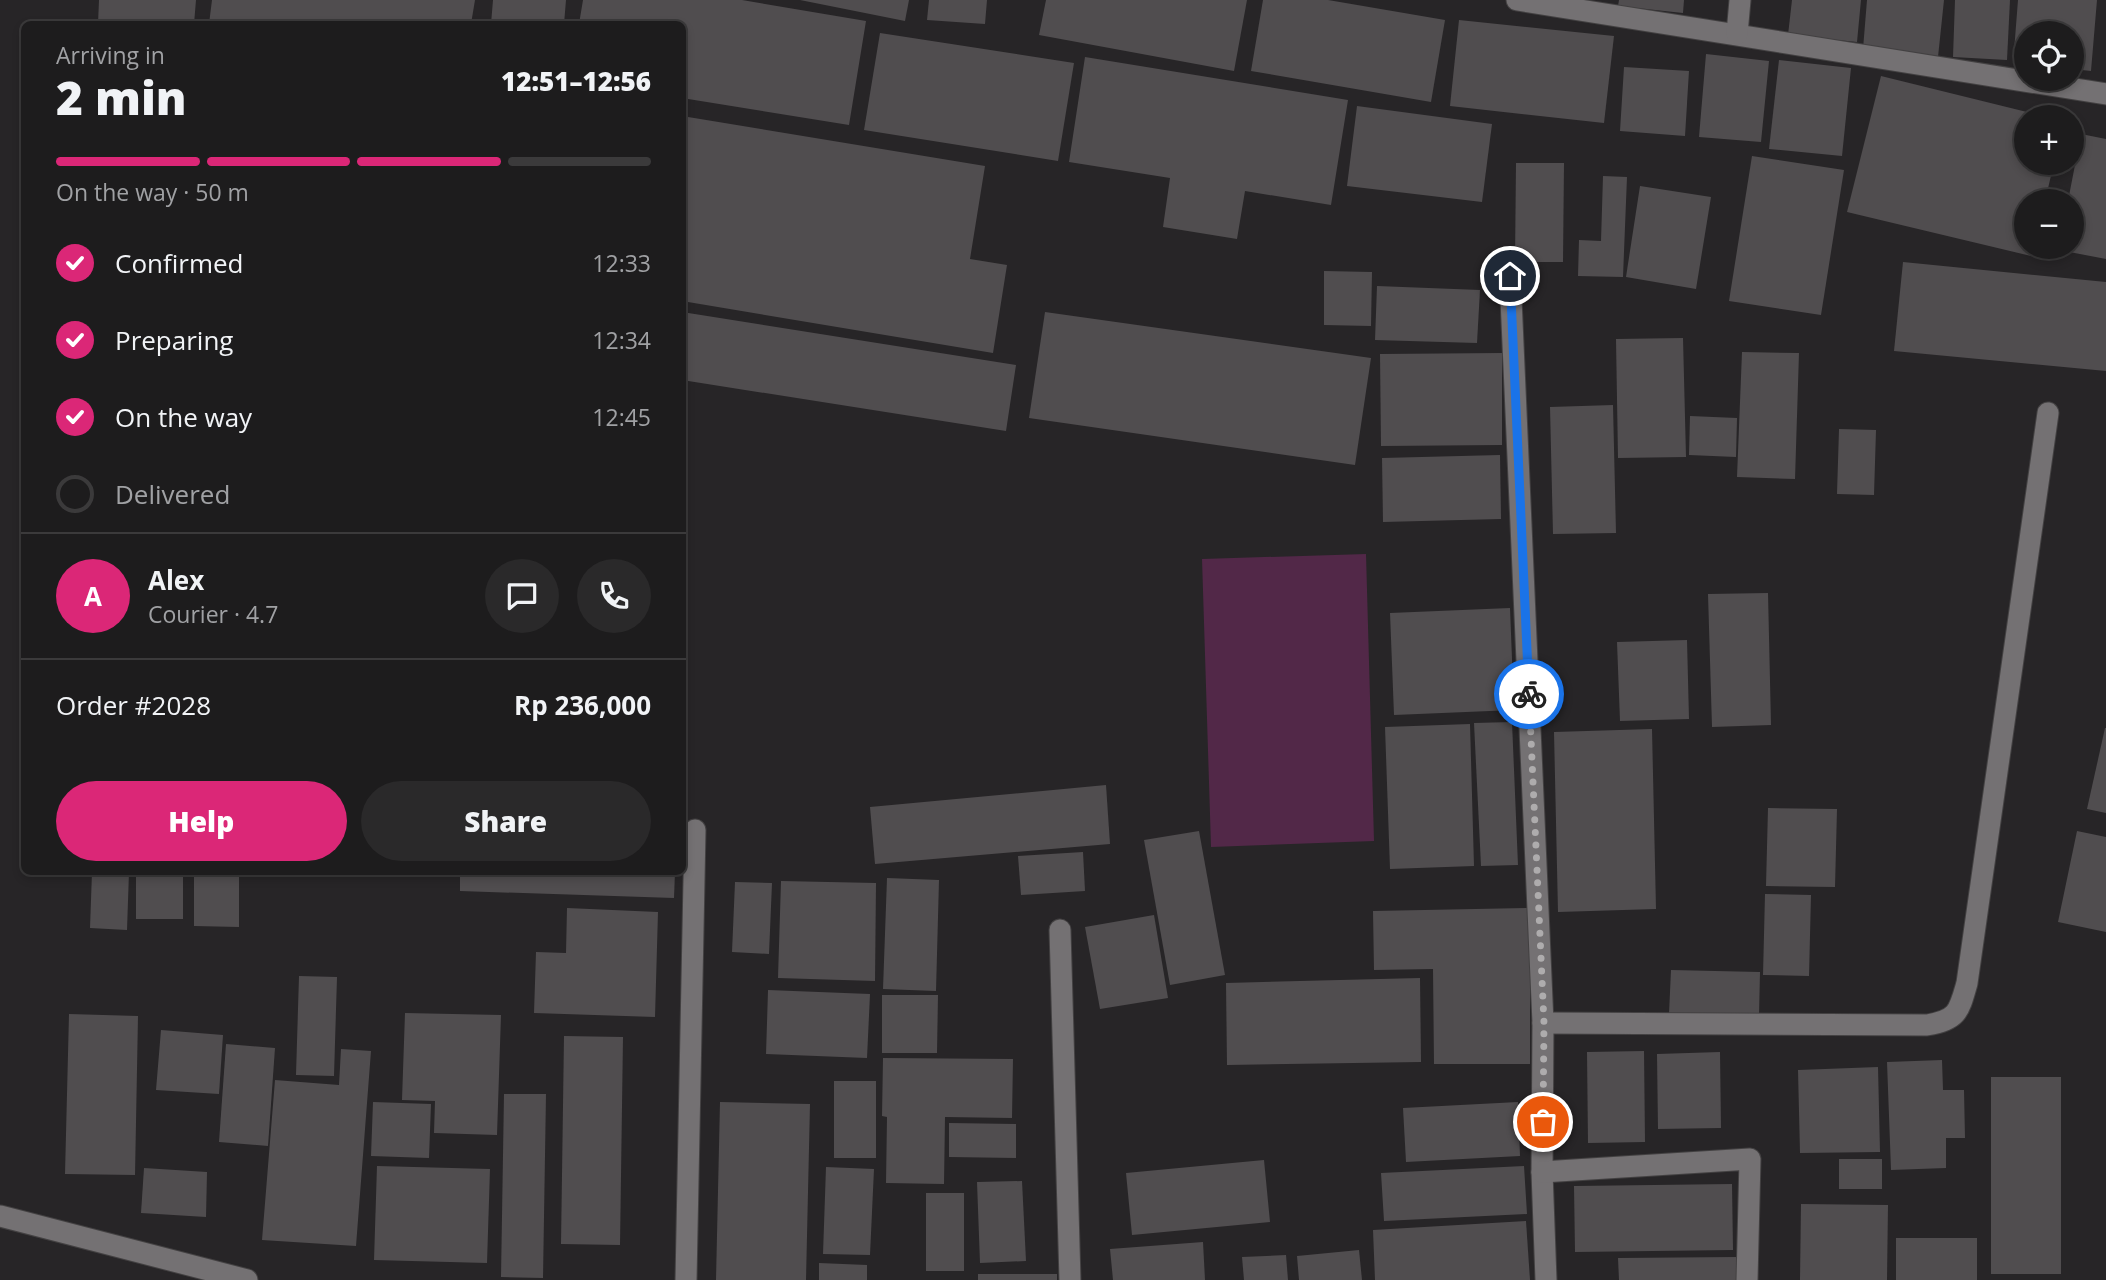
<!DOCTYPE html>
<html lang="en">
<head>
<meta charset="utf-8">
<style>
  body { margin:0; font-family:"Open Sans",sans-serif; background:#2a292a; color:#f1f3f6; height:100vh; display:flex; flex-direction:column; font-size:26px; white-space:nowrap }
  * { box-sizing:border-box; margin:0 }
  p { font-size:23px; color:#a0a1a4 }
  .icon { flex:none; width:38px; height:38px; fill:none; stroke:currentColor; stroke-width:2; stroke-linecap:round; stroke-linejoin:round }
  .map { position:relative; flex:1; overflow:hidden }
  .side { position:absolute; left:21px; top:21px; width:665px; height:854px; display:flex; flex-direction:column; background:#1d1c1d; border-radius:10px; box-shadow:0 4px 10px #0003,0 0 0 2px #3b3a3b }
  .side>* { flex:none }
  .buttons { position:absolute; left:2014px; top:21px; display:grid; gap:14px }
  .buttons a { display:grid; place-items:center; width:70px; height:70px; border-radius:50%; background:#1d1c1d; box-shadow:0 4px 10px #0003,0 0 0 2px #3b3a3b; font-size:35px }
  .pin { position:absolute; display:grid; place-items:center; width:60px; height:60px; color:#fff; margin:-30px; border:4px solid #fff; border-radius:50%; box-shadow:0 2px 7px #0007 }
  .courier { position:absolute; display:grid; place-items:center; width:70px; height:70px; margin:-35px; border:5px solid #1a73e8; border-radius:50%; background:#fff; color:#222; box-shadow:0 2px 9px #0007 }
  .headline em { font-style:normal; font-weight:800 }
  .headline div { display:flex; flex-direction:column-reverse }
  .headline { display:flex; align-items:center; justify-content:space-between; height:119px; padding:0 35px }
  h1 { font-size:46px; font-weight:800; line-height:52px }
  .bar { display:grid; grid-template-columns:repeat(4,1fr); gap:10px 7px; align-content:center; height:84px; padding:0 35px }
  .bar i { height:9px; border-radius:5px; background:#3b3a3b }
  .bar .current { background:#db2777 }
  .bar p { grid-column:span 4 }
  .line { display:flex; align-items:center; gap:18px; padding:0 35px; border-top:2px solid #3b3a3b }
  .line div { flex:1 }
  .round { display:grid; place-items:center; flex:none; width:74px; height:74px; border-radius:37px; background:#2a292a }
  ol { padding:0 35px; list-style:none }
  li { display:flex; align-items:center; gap:21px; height:77px }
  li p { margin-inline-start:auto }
  li .icon { padding:7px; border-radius:50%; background:#db2777; color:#fff; stroke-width:4 }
  li:last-child { color:#a0a1a4 }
  li i { width:38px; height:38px; border:4px solid #3b3a3b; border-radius:50% }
  .action { display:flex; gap:14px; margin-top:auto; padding:14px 35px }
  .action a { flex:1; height:80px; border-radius:42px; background:#db2777; color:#fff; font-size:28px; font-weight:800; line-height:80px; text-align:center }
  .action a+a { background:#2a292a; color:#f1f3f6 }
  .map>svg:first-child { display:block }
  .green { fill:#522848 }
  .building { fill:#504d4f }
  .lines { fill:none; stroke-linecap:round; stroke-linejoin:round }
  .minor-casing { stroke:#434142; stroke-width:23 }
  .minor { stroke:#747173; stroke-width:21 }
  .done { stroke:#aeacad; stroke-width:7; stroke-dasharray:0 12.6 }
  .route { stroke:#1a73e8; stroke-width:9 }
</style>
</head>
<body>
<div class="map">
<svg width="2106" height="1280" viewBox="0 0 2106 1280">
  <rect width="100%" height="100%" fill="#272527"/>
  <polygon class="green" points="1366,554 1374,841 1211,847 1202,559"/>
  <g class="building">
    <polygon points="99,0 196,0 194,24 98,24"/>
    <polygon points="212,0 475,0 471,24 209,24"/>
    <polygon points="493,0 566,0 564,24 491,24"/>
    <polygon points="583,0 742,0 866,21 849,125 682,98 682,24 579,24"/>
    <polygon points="800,0 909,0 905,21"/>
    <polygon points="929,0 987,0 985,24 927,20"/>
    <polygon points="1046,0 1247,0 1234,71 1039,35"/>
    <polygon points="1263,0 1328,0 1445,20 1431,102 1251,71"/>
    <polygon points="1619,0 1684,0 1683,13 1618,6"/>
    <polygon points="1792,0 1861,0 1857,42 1788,35"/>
    <polygon points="1867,0 1944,0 1938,57 1863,49"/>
    <polygon points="1955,0 2010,0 2007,60 1953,57"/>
    <polygon points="2018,0 2097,0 2091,71 2072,69 2072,33 2026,33 2026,65 2013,64"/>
    <polygon points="1459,20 1614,36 1604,123 1450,106"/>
    <polygon points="880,33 1074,63 1058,161 864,130"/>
    <polygon points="1706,54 1769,61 1761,142 1699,137"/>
    <polygon points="1085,57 1348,100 1331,205 1245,191 1237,239 1163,227 1170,178 1069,162"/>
    <polygon points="1779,60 1851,68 1842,156 1769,149"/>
    <polygon points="1624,67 1689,71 1685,136 1620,131"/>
    <polygon points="1881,76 2043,116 2026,117 2026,163 2054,163 2045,201 2026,201 2026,247 2034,247 2031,256 1847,212"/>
    <polygon points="1357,106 1492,124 1482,202 1347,186"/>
    <polygon points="682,116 985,166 970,259 1007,265 993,353 682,301"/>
    <polygon points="2081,134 2106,139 2106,259 2059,250 2059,247 2072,247 2072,201 2068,201"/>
    <polygon points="1752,156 1844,170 1821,315 1729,301"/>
    <polygon points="1516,163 1564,163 1563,262 1515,262"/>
    <polygon points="1603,176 1627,177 1623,277 1578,276 1579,240 1601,241"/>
    <polygon points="1640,186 1711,197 1696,289 1626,277"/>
    <polygon points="1903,262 2106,282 2106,371 1894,351"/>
    <polygon points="1324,271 1372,272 1371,326 1324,325"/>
    <polygon points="1377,286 1480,290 1477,343 1375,340"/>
    <polygon points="682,312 1016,365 1006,431 682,380"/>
    <polygon points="1045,312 1371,358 1355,465 1029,418"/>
    <polygon points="1683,338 1686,457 1618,458 1616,339"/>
    <polygon points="1742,352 1799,353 1795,479 1737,477"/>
    <polygon points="1502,353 1502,445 1381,446 1380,354"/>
    <polygon points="1613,405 1616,533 1553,534 1550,407"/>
    <polygon points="1690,416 1737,418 1736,457 1689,455"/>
    <polygon points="1839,429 1876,430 1874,495 1837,494"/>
    <polygon points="1500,455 1501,519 1383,522 1382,458"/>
    <polygon points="1768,593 1771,725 1712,727 1708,594"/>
    <polygon points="1510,608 1514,710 1394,715 1390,613"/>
    <polygon points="1687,640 1689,719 1620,721 1617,642"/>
    <polygon points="1512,722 1518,865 1481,866 1474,723"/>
    <polygon points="1470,724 1474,866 1390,869 1385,727"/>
    <polygon points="2105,728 2106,728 2106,813 2087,809"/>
    <polygon points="1652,729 1656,909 1558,912 1554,732"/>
    <polygon points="1106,785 1110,844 875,864 870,807"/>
    <polygon points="1768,808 1837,809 1835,887 1766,886"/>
    <polygon points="1199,831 1225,975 1170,985 1144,840"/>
    <polygon points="2077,831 2106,837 2106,932 2058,922"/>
    <polygon points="1083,852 1085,891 1021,895 1018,856"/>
    <polygon points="92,872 129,872 127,930 90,928"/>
    <rect x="136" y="872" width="47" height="47"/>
    <polygon points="194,872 239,872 239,927 194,926"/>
    <polygon points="460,872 675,872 674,898 460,891"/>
    <polygon points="887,878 939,880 936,991 883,989"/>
    <polygon points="781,881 876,883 875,981 778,978"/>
    <polygon points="735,882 772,883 769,954 732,952"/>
    <polygon points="1765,894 1811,895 1809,976 1763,975"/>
    <polygon points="567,908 658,912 655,1017 534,1013 536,952 566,953"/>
    <polygon points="1530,908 1530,1064 1434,1064 1433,969 1374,970 1373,911"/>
    <polygon points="1154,915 1168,998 1100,1009 1085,927"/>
    <polygon points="1671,970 1760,972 1759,1016 1669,1014"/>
    <polygon points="299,976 337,977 334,1076 296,1075"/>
    <polygon points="1420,978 1421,1062 1227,1065 1226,983"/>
    <polygon points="768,990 870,994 867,1058 766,1054"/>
    <polygon points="882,995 938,995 937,1053 882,1053"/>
    <polygon points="405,1013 501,1015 497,1135 434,1133 435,1101 402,1100"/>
    <polygon points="69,1014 138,1016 135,1175 65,1174"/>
    <polygon points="161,1030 223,1035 219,1094 156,1090"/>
    <polygon points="564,1036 623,1037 620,1245 561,1244"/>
    <polygon points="226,1044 275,1048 268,1146 219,1142"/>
    <polygon points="341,1049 371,1051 356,1246 262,1240 275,1080 339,1085"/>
    <polygon points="1644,1051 1645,1142 1588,1143 1587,1052"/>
    <polygon points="1720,1052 1721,1128 1658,1129 1657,1054"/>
    <polygon points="883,1058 1013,1059 1012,1118 945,1117 944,1184 886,1183 887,1117 882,1116"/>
    <polygon points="1942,1060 1943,1090 1964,1090 1965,1138 1946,1138 1946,1168 1891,1170 1887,1062"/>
    <polygon points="1878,1067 1880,1152 1800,1153 1798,1070"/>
    <rect x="1991" y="1077" width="70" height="197"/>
    <rect x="834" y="1081" width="42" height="77"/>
    <polygon points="504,1094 546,1094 543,1278 501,1277"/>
    <polygon points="373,1102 431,1104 429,1158 371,1156"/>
    <polygon points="720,1102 810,1104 806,1280 716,1280"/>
    <polygon points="1518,1102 1520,1156 1406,1162 1403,1108"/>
    <polygon points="949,1123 1016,1124 1016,1158 949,1157"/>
    <rect x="1839" y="1159" width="43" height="30"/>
    <polygon points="1264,1160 1270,1222 1132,1235 1126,1173"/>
    <polygon points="377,1166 490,1169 487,1263 374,1260"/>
    <polygon points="1524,1166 1527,1214 1384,1221 1381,1173"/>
    <polygon points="826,1167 874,1169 870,1255 823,1254"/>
    <polygon points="144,1168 207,1172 206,1217 141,1213"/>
    <polygon points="1022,1181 1026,1261 980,1263 977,1182"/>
    <polygon points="1732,1184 1733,1250 1575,1252 1574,1186"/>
    <rect x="926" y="1193" width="38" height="78"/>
    <polygon points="1801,1204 1888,1205 1887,1280 1800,1280"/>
    <polygon points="1526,1221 1530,1280 1375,1280 1373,1230"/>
    <rect x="1896" y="1238" width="81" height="42"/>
    <polygon points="1203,1242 1205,1280 1113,1280 1110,1249"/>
    <polygon points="1359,1250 1362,1280 1299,1280 1297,1256"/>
    <polygon points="1286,1255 1288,1280 1244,1280 1242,1257"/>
    <polygon points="1736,1257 1736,1280 1619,1280 1618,1258"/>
    <polygon points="819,1263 867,1265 867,1280 819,1280"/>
    <rect x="978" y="1274" width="79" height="6"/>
  </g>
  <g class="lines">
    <defs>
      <g id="minor">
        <polyline points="1517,0 2106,94"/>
        <polyline points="1737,34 1740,0"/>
        <polyline points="1510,276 1543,1023 1542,1172 1546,1280"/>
        <polyline points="1060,930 1070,1280"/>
        <path d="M 1543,1023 L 1927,1025 C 1958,1020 1959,1011 1967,983 L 2048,413"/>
        <polyline points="1542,1172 1750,1159 1747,1280"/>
        <polyline points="0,1216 247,1280"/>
        <polyline points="686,1280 695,830"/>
      </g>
    </defs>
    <use href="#minor" class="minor-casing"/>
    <use href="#minor" class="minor"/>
  </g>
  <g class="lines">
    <polyline class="done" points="1529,694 1544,1023 1543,1122"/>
    <polyline class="route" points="1510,276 1529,694"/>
  </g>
</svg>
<div class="buttons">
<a><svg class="icon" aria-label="locate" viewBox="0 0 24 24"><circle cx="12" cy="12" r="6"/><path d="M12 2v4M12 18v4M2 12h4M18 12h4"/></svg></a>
<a>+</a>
<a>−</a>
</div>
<div class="pin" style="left:1543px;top:1122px;background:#ea580c"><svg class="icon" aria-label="bag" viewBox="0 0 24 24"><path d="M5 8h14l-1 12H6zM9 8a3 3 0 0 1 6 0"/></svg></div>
<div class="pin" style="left:1510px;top:276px;background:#1f2937"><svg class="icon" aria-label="home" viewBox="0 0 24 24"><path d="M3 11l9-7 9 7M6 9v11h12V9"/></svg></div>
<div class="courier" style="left:1529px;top:694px"><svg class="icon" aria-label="bike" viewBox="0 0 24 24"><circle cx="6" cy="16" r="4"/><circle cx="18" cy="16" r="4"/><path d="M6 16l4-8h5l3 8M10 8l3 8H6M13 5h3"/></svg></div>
<section class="side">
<div class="headline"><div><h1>2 min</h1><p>Arriving in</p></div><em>12:51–12:56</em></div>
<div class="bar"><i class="current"></i><i class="current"></i><i class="current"></i><i></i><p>On the way · 50 m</p></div>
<ol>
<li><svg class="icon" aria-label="check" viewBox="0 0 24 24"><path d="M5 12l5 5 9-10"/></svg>Confirmed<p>12:33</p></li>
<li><svg class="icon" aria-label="check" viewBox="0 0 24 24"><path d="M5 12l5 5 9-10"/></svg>Preparing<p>12:34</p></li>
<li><svg class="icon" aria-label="check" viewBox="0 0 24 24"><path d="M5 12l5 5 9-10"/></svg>On the way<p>12:45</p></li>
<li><i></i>Delivered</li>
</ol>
<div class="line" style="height:126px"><b class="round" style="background:#db2777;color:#fff">A</b><div><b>Alex</b><p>Courier · 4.7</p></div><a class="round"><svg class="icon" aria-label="chat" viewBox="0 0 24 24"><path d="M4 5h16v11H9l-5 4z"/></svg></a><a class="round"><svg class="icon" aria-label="phone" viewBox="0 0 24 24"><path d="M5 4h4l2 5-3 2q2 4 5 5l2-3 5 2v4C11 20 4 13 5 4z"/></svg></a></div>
<div class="line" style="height:91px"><div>Order #2028</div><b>Rp 236,000</b></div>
<div class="action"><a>Help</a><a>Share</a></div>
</section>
</div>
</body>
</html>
